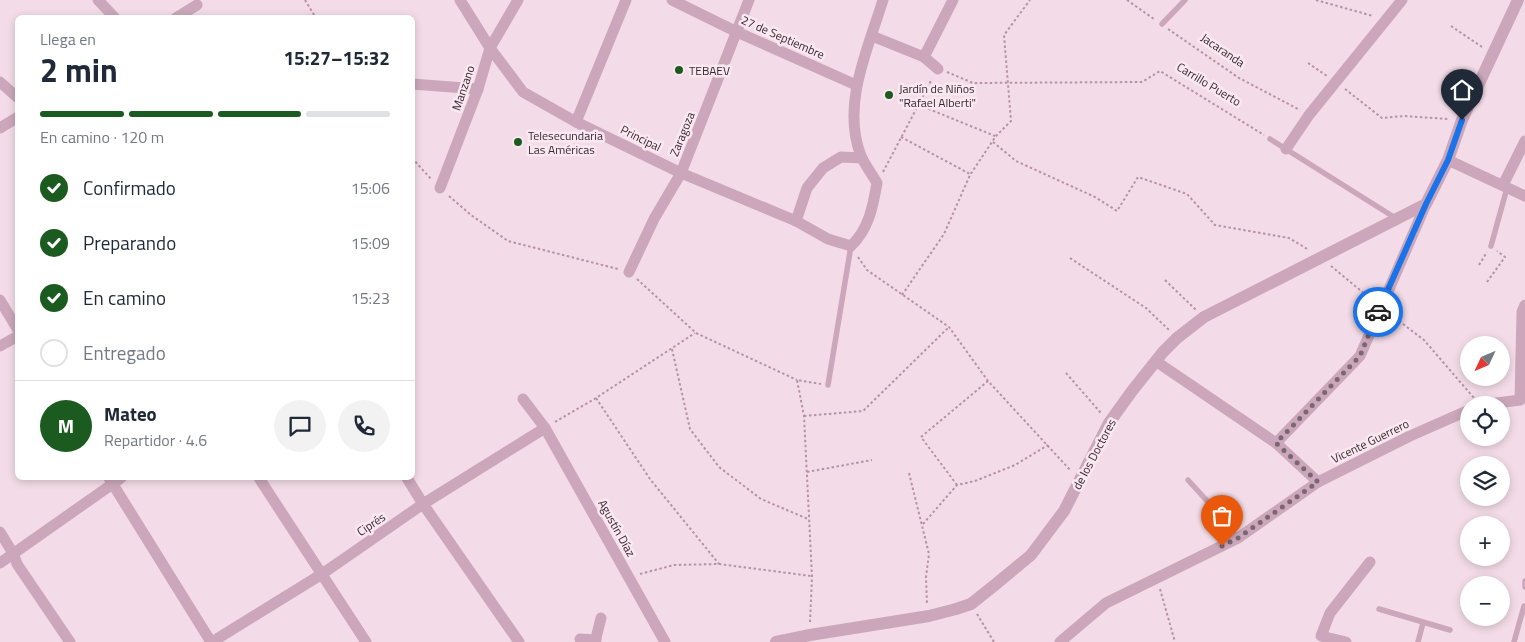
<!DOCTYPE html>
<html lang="es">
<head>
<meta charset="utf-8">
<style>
  body { margin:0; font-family:"Titillium Web",sans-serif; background:#f2f2f3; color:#1f2937; height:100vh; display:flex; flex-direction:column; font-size:19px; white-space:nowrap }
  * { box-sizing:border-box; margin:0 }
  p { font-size:16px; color:#747a83 }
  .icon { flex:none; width:28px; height:28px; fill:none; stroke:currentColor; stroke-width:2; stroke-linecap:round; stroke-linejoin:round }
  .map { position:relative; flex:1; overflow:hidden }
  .details { position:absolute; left:15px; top:15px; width:400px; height:465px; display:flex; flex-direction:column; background:#fff; border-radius:8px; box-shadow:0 2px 8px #0003 }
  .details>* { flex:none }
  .needle { width:32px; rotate:226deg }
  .fabs { position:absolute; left:1460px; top:336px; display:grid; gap:10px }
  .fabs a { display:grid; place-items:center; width:50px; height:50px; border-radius:50%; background:#fff; box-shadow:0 2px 8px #0003; font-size:25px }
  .pin { position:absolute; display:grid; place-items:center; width:42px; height:42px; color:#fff; margin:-51px -21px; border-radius:50% 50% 50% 0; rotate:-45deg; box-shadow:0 0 5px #0007 }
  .pin .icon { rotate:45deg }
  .courier { position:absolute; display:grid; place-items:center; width:50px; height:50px; margin:-25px; border:4px solid #1a73e8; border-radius:50%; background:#fff; color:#222; box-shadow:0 1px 6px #0007 }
  .head em { font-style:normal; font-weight:700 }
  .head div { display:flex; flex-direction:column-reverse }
  .head { display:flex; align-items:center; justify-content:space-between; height:85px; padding:0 25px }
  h1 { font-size:32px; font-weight:700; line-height:38px }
  .bar { display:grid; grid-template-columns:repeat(4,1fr); gap:8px 5px; align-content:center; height:60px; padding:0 25px }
  .bar i { height:6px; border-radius:4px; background:#e0e1e3 }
  .bar .selected { background:#1b5b20 }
  .bar p { grid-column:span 4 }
  .line { display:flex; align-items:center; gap:12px; padding:0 25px; border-top:1px solid #e0e1e3 }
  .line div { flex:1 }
  .round { display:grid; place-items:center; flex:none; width:52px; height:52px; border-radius:26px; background:#f2f2f3 }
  ol { padding:0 25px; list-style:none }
  li { display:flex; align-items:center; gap:15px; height:55px }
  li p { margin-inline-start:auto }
  li .icon { padding:5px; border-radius:50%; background:#1b5b20; color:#fff; stroke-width:4 }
  li:last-child { color:#747a83 }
  li i { width:28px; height:28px; border:2px solid #e0e1e3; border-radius:50% }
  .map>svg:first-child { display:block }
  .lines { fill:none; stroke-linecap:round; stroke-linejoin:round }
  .path { stroke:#b891a7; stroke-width:2; stroke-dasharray:2.5 2.5; stroke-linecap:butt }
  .service { stroke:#cca7bb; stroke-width:5.5 }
  .minor { stroke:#cca7bb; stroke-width:11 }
  .tertiary { stroke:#cca7bb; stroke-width:12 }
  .done { stroke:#796772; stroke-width:5; stroke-dasharray:0 9 }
  .route { stroke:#1a73e8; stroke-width:6 }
  .poi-dot { fill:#1b5b20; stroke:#fae8f1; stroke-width:2 }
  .labels { text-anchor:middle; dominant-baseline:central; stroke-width:5; stroke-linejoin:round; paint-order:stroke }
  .street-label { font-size:12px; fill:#382833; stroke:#fae8f1 }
  .poi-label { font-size:12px; fill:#382833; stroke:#fae8f1; text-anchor:start }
</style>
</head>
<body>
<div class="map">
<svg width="1525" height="642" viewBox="0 0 1525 642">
  <rect width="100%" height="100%" fill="#f3dce7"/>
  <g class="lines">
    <g class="path">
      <polyline points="305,0 316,18"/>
      <polyline points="1127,0 1154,19"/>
      <polyline points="1316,0 1373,16"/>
      <polyline points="1451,26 1482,47"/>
      <polyline points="1168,29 1239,78 1300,110"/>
      <polyline points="1308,63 1327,76"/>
      <polyline points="947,72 973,83 1142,82 1160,71 1264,135"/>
      <polyline points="1345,89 1382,118 1404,116 1449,119"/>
      <polyline points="919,105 995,136"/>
      <polyline points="901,137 970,174"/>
      <polyline points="993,142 1016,161 1095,197 1117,211 1138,177 1187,194 1215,225 1289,238 1309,250"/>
      <polyline points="412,158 431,179"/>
      <polyline points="883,172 932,79"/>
      <polyline points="449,196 471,215 508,241 618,269"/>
      <polyline points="858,257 867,270 949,327 988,381 1071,471"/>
      <polyline points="1070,258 1146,308 1169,330"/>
      <polyline points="1479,265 1487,252"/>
      <polyline points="1331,266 1372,300"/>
      <polyline points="637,279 696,333 797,380"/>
      <polyline points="1165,280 1196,310"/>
      <polyline points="1487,282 1505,257 1497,251"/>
      <polyline points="902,295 944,234 970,175 996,136 1011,121 1004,35 1030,0"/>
      <polyline points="1391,315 1424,340 1474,398"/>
      <polyline points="672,349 690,429 719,467 761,499 808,519"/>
      <polyline points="1066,373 1101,413"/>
      <polyline points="596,398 650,479 719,564"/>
      <polyline points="804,416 863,411 949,327"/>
      <polyline points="555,422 596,398 695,333"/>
      <polyline points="807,472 872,460"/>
      <polyline points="909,473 929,554 926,577 927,605"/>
      <polyline points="957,485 921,437 988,381"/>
      <polyline points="923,524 957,485 975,481 1015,465 1048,445"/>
      <polyline points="640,574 674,565 719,564 811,576"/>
      <polyline points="1160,589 1175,642"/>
      <polyline points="977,614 994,642"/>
      <polyline points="810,622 812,577 804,416 797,380 821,384"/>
    </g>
    <g class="service">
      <polyline points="1162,24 1185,0"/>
      <polyline points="1270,139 1397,219"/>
      <polyline points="1491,246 1507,188"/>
      <polyline points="828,385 851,246"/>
      <polyline points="1188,480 1220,515 1238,538"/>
      <polyline points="1525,581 1525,587"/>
      <polyline points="1379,609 1450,630"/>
      <polyline points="1418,642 1423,623"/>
      <polyline points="1514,642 1524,606 1525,607"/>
    </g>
    <g class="minor">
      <polyline points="98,0 115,18"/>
      <path d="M 460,0 L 490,48 L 523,92 L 576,122 L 681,173 L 796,221 L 828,239 L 851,246 C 869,229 873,206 877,183 C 872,174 865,165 861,156 C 841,105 868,49 883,0"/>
      <polyline points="672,0 737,32 856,85"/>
      <polyline points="176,18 197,5"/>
      <polyline points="872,36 924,57 938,69"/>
      <polyline points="924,57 953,0"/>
      <polyline points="0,82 18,98"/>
      <polyline points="412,84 478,89"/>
      <polyline points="576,122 626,0"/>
      <polyline points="0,128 18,117"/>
      <polyline points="1286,149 1309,115 1402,0"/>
      <polyline points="1448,160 1525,196"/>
      <polyline points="1503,185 1525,141"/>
      <polyline points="440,188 478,89 490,48 518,0"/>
      <polyline points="796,221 807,188 823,168 841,157 862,158"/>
      <polyline points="629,272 654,219 681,173 749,0"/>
      <polyline points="0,300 18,330"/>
      <polyline points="0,346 18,336"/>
      <polyline points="1157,362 1276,443 1318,482"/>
      <polyline points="523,399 545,428 665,642"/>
      <polyline points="1481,405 1520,400 1522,312 1525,305"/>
      <polyline points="1276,443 1360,356 1426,204"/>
      <polyline points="109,478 211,642"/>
      <polyline points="259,478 366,642"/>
      <polyline points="407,478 423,504 519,642"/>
      <polyline points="0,532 14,555 17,564 70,642"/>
      <polyline points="0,563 121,478"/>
      <polyline points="580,639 596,640"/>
      <polyline points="212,642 322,574 423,504 545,428"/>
      <polyline points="595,642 601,618"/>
      <polyline points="1060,642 1106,603 1238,538 1318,482 1410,436 1469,410"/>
      <polyline points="1346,642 1321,636 1330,613 1370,562"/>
    </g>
    <polyline class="tertiary" points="776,642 810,635 929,616 956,609 971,604 996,584 1031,555 1064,511 1109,423 1132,391 1163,352 1177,338 1204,317 1426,204 1448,160 1462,120 1518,0"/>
  </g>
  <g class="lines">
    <polyline class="done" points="1222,546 1238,538 1318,482 1276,443 1360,356 1378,312"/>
    <polyline class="route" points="1378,312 1426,204 1448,160 1462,120"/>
  </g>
  <g class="poi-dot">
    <circle cx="679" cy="70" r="5"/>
    <circle cx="889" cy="95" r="5"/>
    <circle cx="518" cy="142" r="5"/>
  </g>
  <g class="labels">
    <g class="street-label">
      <text transform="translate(783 37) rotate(24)">27 de Septiembre</text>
      <text transform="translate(1223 50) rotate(34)">Jacaranda</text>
      <text transform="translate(1209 84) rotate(31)">Carrillo Puerto</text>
      <text transform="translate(463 88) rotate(-71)">Manzano</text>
      <text transform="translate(682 134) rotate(-68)">Zaragoza</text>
      <text transform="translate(641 138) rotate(26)">Principal</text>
      <text transform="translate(1370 441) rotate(-26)">Vicente Guerrero</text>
      <text transform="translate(1094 454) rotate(-62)">de los Doctores</text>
      <text transform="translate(371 524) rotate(-34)">Ciprés</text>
      <text transform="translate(617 528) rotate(61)">Agustín Díaz</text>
    </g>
    <g class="poi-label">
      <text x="689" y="70">TEBAEV</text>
      <text x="899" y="88">Jardín de Niños<tspan x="899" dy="14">"Rafael Alberti"</tspan></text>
      <text x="528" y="135">Telesecundaria<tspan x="528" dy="14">Las Américas</tspan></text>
    </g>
  </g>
</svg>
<div class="fabs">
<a><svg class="needle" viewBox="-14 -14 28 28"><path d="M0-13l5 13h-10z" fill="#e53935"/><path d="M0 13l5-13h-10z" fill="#747a83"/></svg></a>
<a><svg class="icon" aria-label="locate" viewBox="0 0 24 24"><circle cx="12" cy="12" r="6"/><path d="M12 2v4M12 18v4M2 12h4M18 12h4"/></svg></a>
<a><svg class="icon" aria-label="layers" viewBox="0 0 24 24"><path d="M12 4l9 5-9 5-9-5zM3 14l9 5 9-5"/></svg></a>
<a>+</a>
<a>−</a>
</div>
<div class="pin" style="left:1222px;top:546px;background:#ea580c"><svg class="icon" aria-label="bag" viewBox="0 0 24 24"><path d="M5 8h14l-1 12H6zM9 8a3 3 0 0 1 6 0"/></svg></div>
<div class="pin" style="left:1462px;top:120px;background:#1f2937"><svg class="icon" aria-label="home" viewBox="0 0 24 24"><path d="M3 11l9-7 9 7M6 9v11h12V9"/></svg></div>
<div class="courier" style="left:1378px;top:312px"><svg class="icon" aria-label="car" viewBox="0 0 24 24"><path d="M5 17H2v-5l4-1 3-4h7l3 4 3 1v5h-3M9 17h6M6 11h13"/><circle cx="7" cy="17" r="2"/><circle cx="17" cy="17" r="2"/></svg></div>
<section class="details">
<div class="head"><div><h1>2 min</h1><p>Llega en</p></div><em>15:27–15:32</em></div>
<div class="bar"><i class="selected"></i><i class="selected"></i><i class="selected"></i><i></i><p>En camino · 120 m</p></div>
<ol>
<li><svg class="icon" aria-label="check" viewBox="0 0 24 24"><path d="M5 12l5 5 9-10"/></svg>Confirmado<p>15:06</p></li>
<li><svg class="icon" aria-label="check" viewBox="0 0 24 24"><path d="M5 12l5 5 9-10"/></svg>Preparando<p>15:09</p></li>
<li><svg class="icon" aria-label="check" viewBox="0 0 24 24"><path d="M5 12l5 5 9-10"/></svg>En camino<p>15:23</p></li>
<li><i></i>Entregado</li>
</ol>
<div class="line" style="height:90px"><b class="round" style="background:#1b5b20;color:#fff">M</b><div><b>Mateo</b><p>Repartidor · 4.6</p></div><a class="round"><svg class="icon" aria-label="chat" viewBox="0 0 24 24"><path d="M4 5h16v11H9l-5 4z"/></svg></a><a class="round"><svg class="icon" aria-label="phone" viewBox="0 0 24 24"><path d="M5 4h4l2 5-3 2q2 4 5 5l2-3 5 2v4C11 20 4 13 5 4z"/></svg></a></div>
</section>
</div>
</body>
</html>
